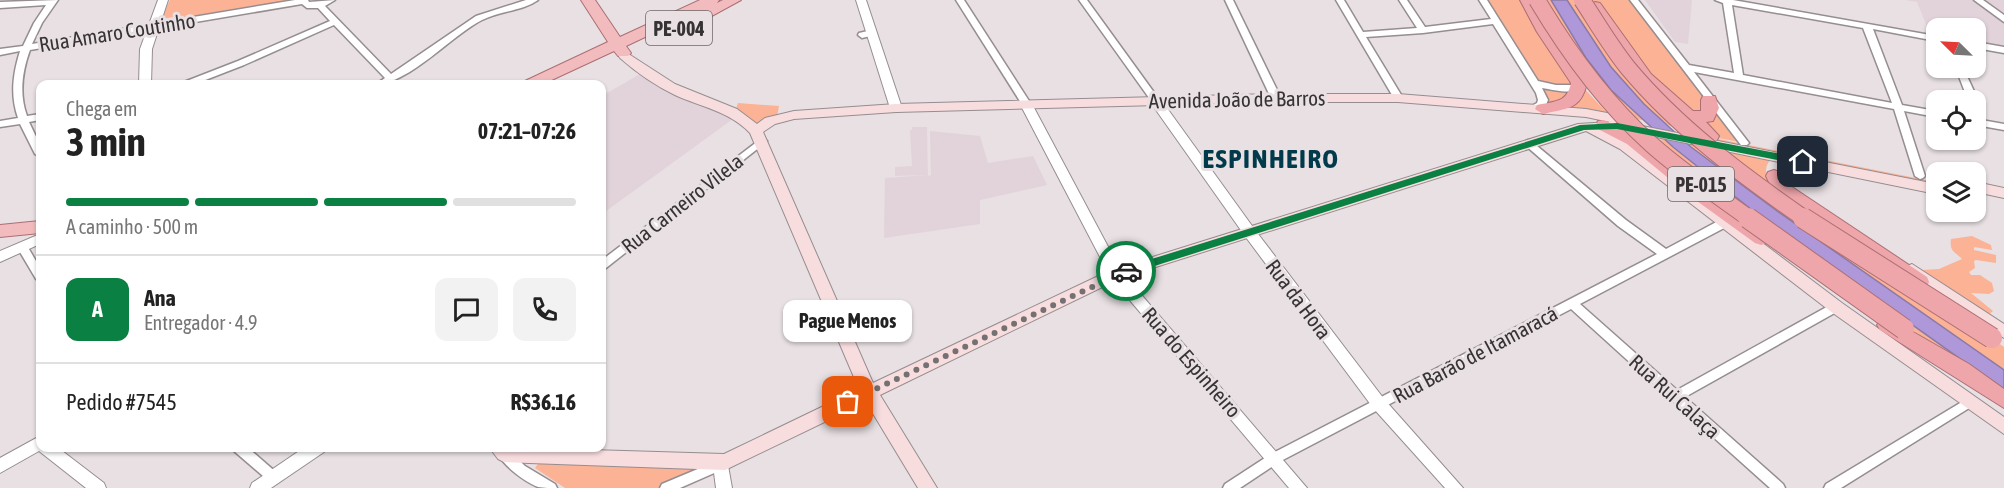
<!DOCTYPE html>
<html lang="pt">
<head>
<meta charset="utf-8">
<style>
  body { margin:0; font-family:"Asap Condensed",sans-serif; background:#f2f2f2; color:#222; height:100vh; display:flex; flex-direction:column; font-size:22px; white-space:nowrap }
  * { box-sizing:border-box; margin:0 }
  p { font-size:20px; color:#767676 }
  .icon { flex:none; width:33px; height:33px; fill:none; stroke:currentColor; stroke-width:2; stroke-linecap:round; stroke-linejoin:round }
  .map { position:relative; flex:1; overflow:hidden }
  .details { position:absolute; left:36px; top:80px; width:570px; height:372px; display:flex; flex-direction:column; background:#fff; border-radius:12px; box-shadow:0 2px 4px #0004 }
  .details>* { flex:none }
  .needle { width:39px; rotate:294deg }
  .buttons { position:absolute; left:1926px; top:18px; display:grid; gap:12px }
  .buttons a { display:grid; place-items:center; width:60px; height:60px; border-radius:12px; background:#fff; box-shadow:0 2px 4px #0004; font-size:30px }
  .pin { position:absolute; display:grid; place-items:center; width:51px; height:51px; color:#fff; margin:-26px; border-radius:12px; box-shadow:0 3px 9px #0006 }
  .courier { position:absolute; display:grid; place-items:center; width:60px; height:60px; margin:-30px; border:4px solid #0b8043; border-radius:50%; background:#fff; color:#222; box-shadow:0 2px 8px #0007 }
  .bubble { position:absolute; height:42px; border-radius:12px; background:#fff; box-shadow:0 2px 4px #0004; font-size:20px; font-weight:700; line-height:42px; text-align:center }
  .headline em { font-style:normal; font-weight:700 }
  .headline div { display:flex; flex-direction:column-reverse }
  .headline { display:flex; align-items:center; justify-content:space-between; height:102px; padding:0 30px }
  h1 { font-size:39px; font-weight:700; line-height:45px }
  .bar { display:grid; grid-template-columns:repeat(4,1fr); gap:9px 6px; align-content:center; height:72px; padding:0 30px }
  .bar i { height:8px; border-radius:4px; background:#e0e0e0 }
  .bar .selected { background:#0b8043 }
  .bar p { grid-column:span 4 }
  .line { display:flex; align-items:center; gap:15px; padding:0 30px; border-top:2px solid #e0e0e0 }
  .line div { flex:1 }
  .round { display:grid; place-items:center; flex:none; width:63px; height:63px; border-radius:12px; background:#f2f2f2 }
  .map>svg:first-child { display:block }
  .built { fill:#e2d3da }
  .green { fill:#fcb295 }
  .water { fill:#ae98d9; stroke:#8a7aa8; stroke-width:1.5 }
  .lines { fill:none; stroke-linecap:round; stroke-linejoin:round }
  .minor-casing { stroke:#958d90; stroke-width:3 }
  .tertiary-casing { stroke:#958d90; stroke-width:2 }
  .secondary-casing { stroke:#958d90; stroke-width:2 }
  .primary-casing { stroke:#ab6f73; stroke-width:2 }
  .trunk-casing { stroke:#ab6f73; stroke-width:2 }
  .minor { fill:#fff; fill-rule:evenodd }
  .tertiary { fill:#fff; fill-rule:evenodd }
  .secondary { fill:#f8dddf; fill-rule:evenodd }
  .primary { fill:#f2bcbf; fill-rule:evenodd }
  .trunk { fill:#eea6aa; fill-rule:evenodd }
  .trunk-bridge-far1-casing { stroke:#ab6f73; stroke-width:18; stroke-linecap:butt }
  .trunk-bridge-casing { stroke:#ab6f73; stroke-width:22; stroke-linecap:butt }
  .trunk-bridge-far1 { stroke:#eea6aa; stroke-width:16 }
  .trunk-bridge { stroke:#eea6aa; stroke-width:20 }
  .route { fill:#0b8043 }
  .done { stroke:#757072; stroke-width:6; stroke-dasharray:0 10.8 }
  .labels { text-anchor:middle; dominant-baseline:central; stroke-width:6; stroke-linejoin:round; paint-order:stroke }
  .shield { fill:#e8e0e3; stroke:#6c6769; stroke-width:1.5 }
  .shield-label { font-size:20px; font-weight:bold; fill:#373335 }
  .street-label { font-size:21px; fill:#373335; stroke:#e8e0e3 }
  .district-label { font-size:27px; font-weight:bold; letter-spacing:1.5px; fill:#013b4b; stroke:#e8e0e3 }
</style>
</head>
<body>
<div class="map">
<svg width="2004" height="488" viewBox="0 0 2004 488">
  <rect width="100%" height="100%" fill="#e8e0e3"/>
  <g class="built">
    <polygon points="1645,0 1692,0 1688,44 1675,42"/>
    <polygon points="1905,0 2004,0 2004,47 1976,42 1976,28 1936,28 1936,35 1930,34 1917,2"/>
    <polygon points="640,74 659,87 692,103 737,116 602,214 602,96"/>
    <polygon points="912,127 927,127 928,176 931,175 930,131 980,136 988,163 1033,156 1047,185 980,200 980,224 884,238 885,178 927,175 895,176 895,167 912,166 910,130 912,130"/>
  </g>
  <g class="green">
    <polygon points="170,0 294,0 161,23 163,13"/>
    <polygon points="1486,0 1527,0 1579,83 1611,117 1543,109 1543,100"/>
    <polygon points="1537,0 1634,0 1744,143 1683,131 1666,124 1630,118"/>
    <polygon points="738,103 779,106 777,117 756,131 736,109"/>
    <path d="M 1652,132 L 1770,160 C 1763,170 1766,175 1774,184 L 2004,347 L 2004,397 L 1686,164 Z"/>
    <polygon points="1698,135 1936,182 1936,186 1704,140"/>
    <path d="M 1972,236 L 1991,245 L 1992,250 L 1974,247 L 1974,250 L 1996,255 L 1996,263 L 1976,260 L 1974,261 L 1975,268 L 1969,272 L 1971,275 L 1980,275 L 1992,283 L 1994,291 L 1989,294 L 1971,293 L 1993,311 L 1988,315 L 1922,270 L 1939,269 L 1962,259 C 1955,252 1949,251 1951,239 Z"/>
    <polygon points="549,463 705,466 658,488 565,488 535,468 538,464"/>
  </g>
  <polygon class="water" points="1551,0 1567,0 1611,67 1644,104 1691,147 1777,211 2004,370 2004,390 1762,218 1673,147 1611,90 1586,58"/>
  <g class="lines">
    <defs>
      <g id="minor">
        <path d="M 58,0 L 42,23 L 32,44 L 295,0 L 308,0 L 309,2 L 335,0 L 325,6 L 391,74 L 476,16 L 526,0 L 538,0 C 523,11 499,11 482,20 C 452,35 409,84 376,84 L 385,78 L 334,25 L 244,65 L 195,84 L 182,84 L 184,82 L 238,61 L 330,21 L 318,8 L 307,8 L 302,4 L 30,50 C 22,72 19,94 27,116 L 40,114 L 40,120 L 29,122 L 40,145 L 40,157 L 35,154 L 20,124 L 0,127 L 0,121 L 18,118 C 10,95 13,74 20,51 L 0,55 L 0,49 L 23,46 L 34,23 L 46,5 L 0,8 L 0,2 Z"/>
        <polygon points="956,0 964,0 1031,104 1029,106 1023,106"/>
        <polygon points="1079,0 1087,0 1158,98 1160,100 1158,102 1152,102"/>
        <polygon points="1225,0 1233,0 1281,98 1279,100 1273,100 1271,98"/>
        <path d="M 1336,0 L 1344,0 L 1363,32 L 1417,28 L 1399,0 L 1407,0 L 1425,27 L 1491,19 L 1479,0 L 1487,0 L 1538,81 L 1556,85 L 1578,85 L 1583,88 C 1573,95 1554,90 1542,88 L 1548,100 L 1546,105 L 1534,111 L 1528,111 L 1526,109 L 1537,103 L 1538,100 L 1536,93 L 1493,24 L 1423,33 L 1366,37 L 1403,98 L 1401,100 L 1395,100 Z"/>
        <path d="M 1630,0 L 1638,0 L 1689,65 L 1734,73 L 1723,3 L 1715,0 L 1733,0 L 1936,36 L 1936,41 L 1873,29 L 1902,105 L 1936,111 L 1936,117 L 1904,111 L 1925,176 L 1923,178 L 1920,179 L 1915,176 L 1894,109 L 1694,72 L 1749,143 L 1747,145 L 1741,145 ZM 1732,5 L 1863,28 L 1892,103 L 1743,75 Z"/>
        <polygon points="1974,0 1983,0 2004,15 2004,22"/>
        <polygon points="872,30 876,33 875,35 862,38 858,35 859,33"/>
        <polygon points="1976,42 2004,47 2004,53 1976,48"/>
        <polygon points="1962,71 1966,74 1978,100 1976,102 1976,100 1968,100 1958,74"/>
        <polygon points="1976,119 2004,124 2004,130 1976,125"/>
        <polygon points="762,138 767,141 765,143 606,268 602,269 602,260"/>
        <polygon points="1528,140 1531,141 1626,220 1666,249 1720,220 1728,220 1729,223 1728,226 1580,304 1677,390 1832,304 1840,304 1842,307 1840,310 1685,397 1783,484 1785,488 1770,488 1674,402 1670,400 1668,397 1571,309 1279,462 1240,488 1223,488 1225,484 1271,454 1657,254 1618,226 1525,145 1523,143"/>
        <polygon points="22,243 26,244 40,268 40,280 36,279 17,247"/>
        <polygon points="1970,397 1974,399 1976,402 1974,405 1841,488 1824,488 1826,484"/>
        <polygon points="232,447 247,447 278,474 280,478 278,482 274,484 270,482 234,451"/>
        <path d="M 504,449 L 508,450 L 525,466 L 555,484 L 557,488 C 551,488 544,488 538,487 C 524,481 505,467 498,454 L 500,450 Z"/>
        <polygon points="724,458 728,459 730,463 728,467 680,488 660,488 662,484"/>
      </g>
      <g id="tertiary">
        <polygon points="158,0 168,0 152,49 151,84 139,84 140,49"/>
        <polygon points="856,0 866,0 902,108 900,111 896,112 890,108"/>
        <polygon points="1155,96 1159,97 1255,230 1384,399 1463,488 1445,488 1374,409 1245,236 1151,103 1149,100 1151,97"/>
        <polygon points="1026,100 1032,104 1121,271 1307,488 1289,488 1111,278 1020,104"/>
        <polygon points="40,234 40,244 0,262 0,251"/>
        <polygon points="40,436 40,447 57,447 104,483 106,488 86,488 39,451 0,473 0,458"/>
        <polygon points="305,447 326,447 324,452 271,488 250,488 252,483"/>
        <polygon points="721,458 727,460 732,488 716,488 713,465 715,460"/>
      </g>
      <g id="secondary">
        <path d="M 624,51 L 675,84 L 737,109 L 757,124 L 765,118 L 794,111 L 896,104 L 1276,94 L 1398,94 L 1586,109 L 1623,116 L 1625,119 L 1622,122 L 1936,184 L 1936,194 L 1652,136 L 1606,131 L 1630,143 L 1842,303 L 2004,417 L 2004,434 L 1830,311 L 1620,149 L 1586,131 L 1121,278 L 880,395 L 937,488 L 918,488 L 866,402 L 725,470 L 504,462 L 498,459 L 489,447 L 724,454 L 859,389 L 750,133 C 729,111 701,107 675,95 C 654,85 636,72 620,58 L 618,55 L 620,52 ZM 1276,102 L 1398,102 L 1586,117 L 1610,122 L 1578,124 L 1111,270 L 873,383 L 763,132 L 775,124 L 794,119 L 896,112 Z"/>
        <polygon points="1976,182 2004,188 2004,198 1976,192"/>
        <polygon points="1912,264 2004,324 2004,338 1907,274 1904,270 1907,266"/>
      </g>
      <g id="primary">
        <polygon points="581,0 595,0 620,37 700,0 719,0 717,3 723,0 741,0 708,18 698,18 696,15 698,12 626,46 631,53 628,56 618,56 614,51 543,84 522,84 525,81 608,42"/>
        <polygon points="40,221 40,233 0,237 0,225"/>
      </g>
      <g id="trunk">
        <path d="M 1520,0 L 1534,0 L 1551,32 L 1587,83 C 1581,110 1567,108 1543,114 L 1535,109 L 1537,105 C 1555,101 1567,103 1571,83 L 1537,32 Z"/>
        <polygon points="1595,2 1600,3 1651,74 1693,111 1701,111 1701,100 1703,96 1715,96 1719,108 1713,121 1706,122 1719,136 1717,140 1705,140 1641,80 1588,6"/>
        <polygon points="1604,120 1638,137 1702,187 1767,233 1770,238 1767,243 1761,245 1755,243 1690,196 1627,144 1598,129 1596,125 1598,121"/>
        <polygon points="1774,170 1780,172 1786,183 1927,277 1929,282 1927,287 1920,289 1913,287 1773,191 1766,176 1768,172"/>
        <polygon points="1887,317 1969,364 2004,389 2004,408 1880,330 1877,325 1880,320"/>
      </g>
    </defs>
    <use href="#minor" class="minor-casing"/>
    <use href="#tertiary" class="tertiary-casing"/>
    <use href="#secondary" class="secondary-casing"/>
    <use href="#primary" class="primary-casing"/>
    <use href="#trunk" class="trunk-casing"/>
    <use href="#minor" class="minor"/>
    <use href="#tertiary" class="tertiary"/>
    <use href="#secondary" class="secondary"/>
    <use href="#primary" class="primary"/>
    <use href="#trunk" class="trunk"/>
    <defs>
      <g id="trunk-bridge-far1">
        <path d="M 1537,0 C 1568,52 1605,103 1651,144 C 1682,172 1717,195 1750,219"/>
        <path d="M 1582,0 C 1597,23 1611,47 1628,68 C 1678,128 1742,175 1805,219"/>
      </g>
      <g id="trunk-bridge">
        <polyline points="1748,218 1904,329"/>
        <polyline points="1803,218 1992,338"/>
      </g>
    </defs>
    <use href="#trunk-bridge-far1" class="trunk-bridge-far1-casing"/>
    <use href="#trunk-bridge" class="trunk-bridge-casing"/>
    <use href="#trunk-bridge-far1" class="trunk-bridge-far1"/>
    <use href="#trunk-bridge" class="trunk-bridge"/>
  </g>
  <polygon class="route" points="1617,123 1803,158 1808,162 1803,165 1617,129 1584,130 1126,275 1121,271 1123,268 1580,125"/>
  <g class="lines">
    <polyline class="done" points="848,402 1126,271"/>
  </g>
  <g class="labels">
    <g class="shield">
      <rect x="646" y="11" width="66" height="34" rx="4.5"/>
      <rect x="1668" y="167" width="66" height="34" rx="4.5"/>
    </g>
    <g class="shield-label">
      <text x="679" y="28">PE-004</text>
      <text x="1701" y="184">PE-015</text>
    </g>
    <g class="street-label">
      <text transform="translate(117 32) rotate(-9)">Rua Amaro Coutinho</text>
      <text transform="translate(1237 99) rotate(-1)">Avenida João de Barros</text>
      <text transform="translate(682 203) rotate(-38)">Rua Carneiro Vilela</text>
      <text transform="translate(1299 299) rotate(53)">Rua da Hora</text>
      <text transform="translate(1475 354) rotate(-28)">Rua Barão de Itamaracá</text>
      <text transform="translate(1192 362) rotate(49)">Rua do Espinheiro</text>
      <text transform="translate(1675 396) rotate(42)">Rua Rui Calaça</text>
    </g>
    <g class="district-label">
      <text x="1271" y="158">ESPINHEIRO</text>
    </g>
  </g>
</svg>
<div class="buttons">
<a><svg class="needle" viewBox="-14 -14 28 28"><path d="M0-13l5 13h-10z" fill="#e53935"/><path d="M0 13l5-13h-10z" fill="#767676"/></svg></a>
<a><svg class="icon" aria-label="locate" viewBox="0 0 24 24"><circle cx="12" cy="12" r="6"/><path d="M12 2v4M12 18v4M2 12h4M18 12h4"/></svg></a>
<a><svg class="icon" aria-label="layers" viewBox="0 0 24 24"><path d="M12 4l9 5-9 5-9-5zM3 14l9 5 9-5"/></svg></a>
</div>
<div class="pin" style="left:848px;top:402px;background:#ea580c"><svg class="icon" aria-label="bag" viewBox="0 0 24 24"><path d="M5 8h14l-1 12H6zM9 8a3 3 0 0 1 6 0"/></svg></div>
<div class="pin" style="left:1803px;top:162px;background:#1f2937"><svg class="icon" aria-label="home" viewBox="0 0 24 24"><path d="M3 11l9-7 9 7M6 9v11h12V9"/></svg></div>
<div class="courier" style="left:1126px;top:271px"><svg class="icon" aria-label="car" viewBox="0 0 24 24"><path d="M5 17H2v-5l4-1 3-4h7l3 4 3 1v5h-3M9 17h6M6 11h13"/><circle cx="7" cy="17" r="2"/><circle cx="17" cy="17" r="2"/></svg></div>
<div class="bubble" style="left:783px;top:300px;width:129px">Pague Menos</div>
<section class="details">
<div class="headline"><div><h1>3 min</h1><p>Chega em</p></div><em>07:21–07:26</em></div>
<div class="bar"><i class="selected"></i><i class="selected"></i><i class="selected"></i><i></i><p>A caminho · 500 m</p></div>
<div class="line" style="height:108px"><b class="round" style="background:#0b8043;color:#fff">A</b><div><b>Ana</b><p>Entregador · 4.9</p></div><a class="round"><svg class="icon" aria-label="chat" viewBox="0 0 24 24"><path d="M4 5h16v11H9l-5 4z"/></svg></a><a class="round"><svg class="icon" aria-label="phone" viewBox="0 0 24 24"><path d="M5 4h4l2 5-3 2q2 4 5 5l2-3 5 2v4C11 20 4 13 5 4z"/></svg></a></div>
<div class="line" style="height:78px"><div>Pedido #7545</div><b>R$36.16</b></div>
</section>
</div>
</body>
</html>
